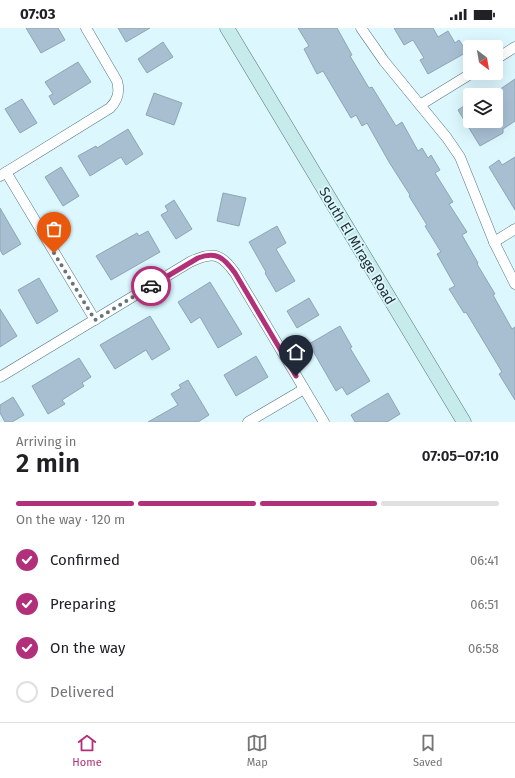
<!DOCTYPE html>
<html lang="en">
<head>
<meta charset="utf-8">
<style>
  body { margin:0; font-family:"Fira Sans",sans-serif; background:#f2f2f2; color:#202124; height:100vh; display:flex; flex-direction:column; font-size:15px; white-space:nowrap }
  * { box-sizing:border-box; margin:0 }
  p { font-size:13px; color:#757577 }
  .icon { flex:none; width:22px; height:22px; fill:none; stroke:currentColor; stroke-width:2; stroke-linecap:round; stroke-linejoin:round }
  .map { position:relative; height:394px; overflow:hidden }
  .panel { display:flex; flex-direction:column; background:#fff; flex:1 }
  .panel>* { flex:none }
  .needle { width:26px; rotate:149deg }
  .tools { position:absolute; left:463px; top:12px; display:grid; gap:8px }
  .tools a { display:grid; place-items:center; width:40px; height:40px; border-radius:4px; background:#fff; box-shadow:0 4px 16px #0002; font-size:20px }
  .pin { position:absolute; display:grid; place-items:center; width:34px; height:34px; color:#fff; margin:-41px -17px; border-radius:50% 50% 50% 0; rotate:-45deg; box-shadow:0 0 4px #0007 }
  .pin .icon { rotate:45deg }
  .courier { position:absolute; display:grid; place-items:center; width:40px; height:40px; margin:-20px; border:3px solid #b2307a; border-radius:50%; background:#fff; color:#222; box-shadow:0 1px 5px #0007 }
  .head em { font-style:normal; font-weight:600 }
  .head div { display:flex; flex-direction:column-reverse }
  .head { display:flex; align-items:center; justify-content:space-between; height:68px; padding:0 16px }
  h1 { font-size:26px; font-weight:600; line-height:30px }
  .bar { display:grid; grid-template-columns:repeat(4,1fr); gap:6px 4px; align-content:center; height:48px; padding:0 16px }
  .bar i { height:5px; border-radius:3px; background:#e0e0e0 }
  .bar .active { background:#b2307a }
  .bar p { grid-column:span 4 }
  ol { padding:0 16px; list-style:none }
  li { display:flex; align-items:center; gap:12px; height:44px }
  li p { margin-inline-start:auto }
  li .icon { padding:4px; border-radius:50%; background:#b2307a; color:#fff; stroke-width:4 }
  li:last-child { color:#757577 }
  li i { width:22px; height:22px; border:2px solid #e0e0e0; border-radius:50% }
  .status { display:flex; justify-content:space-between; align-items:center; height:28px; padding:0 20px; background:#fff; direction:ltr }
  .status svg { height:11px; fill:currentColor }
  .tab-bar { display:flex; justify-content:space-around; align-items:center; height:56px; border-top:1px solid #e0e0e0; background:#fff; font-size:11px; color:#757577 }
  .tab-bar a { display:grid; justify-items:center; gap:2px }
  .tab-bar .active { color:#b2307a }
  .map>svg:first-child { display:block }
  .building { fill:#a8bfd2; stroke:#8fa5b8 }
  .lines { fill:none; stroke-linecap:round; stroke-linejoin:round }
  .minor-casing { stroke:#5a7881; stroke-width:11 }
  .secondary-casing { stroke:#5a7881; stroke-width:15 }
  .minor { stroke:#fff; stroke-width:10 }
  .secondary { stroke:#c7ebea; stroke-width:14 }
  .done { stroke:#64767a; stroke-width:4; stroke-dasharray:0 7.2 }
  .route { stroke:#b2307a; stroke-width:5 }
  .labels { text-anchor:middle; dominant-baseline:central; stroke-width:3.5; stroke-linejoin:round; paint-order:stroke }
  .street-label { font-size:14px; fill:#233033; stroke:#dcf7fe }
</style>
</head>
<body>
<div class="status"><b>07:03</b><svg viewBox="0 0 49 12"><path d="M0 12V9h3v3zM5 12V6h3v6zM10 12V3h3v9zM15 12V0h3v12zM26 1h20v11H26zM47 4h2v5h-2z"/></svg></div>
<div class="map">
<svg width="515" height="394" viewBox="0 0 515 394">
  <rect width="100%" height="100%" fill="#dcf7fe"/>
  <g class="building">
    <polygon points="26,0 58,0 65,12 41,25"/>
    <polygon points="118,0 150,0 126,14"/>
    <polygon points="298,0 337,0 352,27 350,28 369,60 372,59 396,98 402,94 418,123 422,120 428,130 431,127 440,142 435,145 453,174 449,176 467,204 462,207 478,235 477,236 495,266 493,267 512,301 515,299 515,372 499,346 502,344 466,284 464,285 449,261 455,258 437,226 441,224 425,198 427,197 409,168 410,167 389,134 367,95 362,98 356,87 351,90 323,43 317,46 304,21 309,18"/>
    <polygon points="394,0 433,0 438,9 448,3 455,15 459,12 467,24 428,46 420,32 424,30 413,12 404,17"/>
    <polygon points="163,14 173,29 147,45 138,31"/>
    <polygon points="78,34 91,54 54,77 49,68 53,66 45,54"/>
    <polygon points="515,51 515,93 503,101 503,105 480,118 458,82 470,74 470,93 496,93 496,64"/>
    <polygon points="154,65 182,75 174,97 146,87"/>
    <polygon points="22,71 37,95 20,105 5,81"/>
    <polygon points="128,101 143,126 126,137 121,129 90,148 78,128 96,118 97,120"/>
    <polygon points="515,129 515,182 489,139 499,132 502,137"/>
    <polygon points="61,139 79,168 63,178 45,149"/>
    <polygon points="223,165 246,170 239,198 217,193"/>
    <polygon points="174,172 192,201 176,211 161,187 168,183 165,178"/>
    <polygon points="0,180 21,216 3,227 0,222"/>
    <polygon points="277,198 286,215 276,221 295,253 276,264 265,245 266,244 249,214"/>
    <polygon points="148,203 160,224 111,252 96,228 137,205 139,208"/>
    <polygon points="39,250 58,283 37,296 18,262"/>
    <polygon points="210,254 242,306 218,320 200,289 191,295 178,274"/>
    <polygon points="309,270 319,287 297,300 287,283"/>
    <polygon points="0,281 17,308 0,319"/>
    <polygon points="150,288 170,321 152,332 146,322 115,341 100,317"/>
    <polygon points="340,298 352,319 350,320 370,353 347,367 342,359 336,363 309,316"/>
    <polygon points="256,328 268,349 236,368 224,347"/>
    <polygon points="79,330 91,349 82,355 84,358 62,372 65,376 48,386 32,358"/>
    <polygon points="188,352 209,387 198,394 148,394 178,377 171,366 181,360 179,357"/>
    <polygon points="388,365 400,386 387,394 355,394 351,387"/>
    <polygon points="13,369 24,387 12,394 5,394 0,385 0,377"/>
  </g>
  <g class="lines">
    <defs>
      <g id="minor">
        <polyline points="361,0 384,33 447,110 460,129 494,214 515,256"/>
        <polyline points="496,31 515,19"/>
        <polyline points="420,77 472,45"/>
        <polyline points="6,144 95,292"/>
        <path d="M 0,148 L 110,80 C 118,72 120,64 117,53 L 86,0"/>
        <polyline points="494,214 515,201"/>
        <path d="M 0,349 L 190,234 C 212,223 221,225 235,245 L 324,394"/>
        <polyline points="248,394 304,361"/>
      </g>
      <polyline id="secondary" points="227,0 464,394"/>
    </defs>
    <use href="#minor" class="minor-casing"/>
    <use href="#secondary" class="secondary-casing"/>
    <use href="#minor" class="minor"/>
    <use href="#secondary" class="secondary"/>
  </g>
  <g class="lines">
    <polyline class="done" points="54,225 95,292 151,258"/>
    <path class="route" d="M 151,258 L 198,230 C 217,223 224,230 235,245 L 296,348"/>
  </g>
  <g class="labels">
    <g class="street-label">
      <text transform="translate(357 218) rotate(59)">South El Mirage Road</text>
    </g>
  </g>
</svg>
<div class="tools">
<a><svg class="needle" viewBox="-14 -14 28 28"><path d="M0-13l5 13h-10z" fill="#e53935"/><path d="M0 13l5-13h-10z" fill="#757577"/></svg></a>
<a><svg class="icon" aria-label="layers" viewBox="0 0 24 24"><path d="M12 4l9 5-9 5-9-5zM3 14l9 5 9-5"/></svg></a>
</div>
<div class="pin" style="left:54px;top:225px;background:#ea580c"><svg class="icon" aria-label="bag" viewBox="0 0 24 24"><path d="M5 8h14l-1 12H6zM9 8a3 3 0 0 1 6 0"/></svg></div>
<div class="pin" style="left:296px;top:348px;background:#1f2937"><svg class="icon" aria-label="home" viewBox="0 0 24 24"><path d="M3 11l9-7 9 7M6 9v11h12V9"/></svg></div>
<div class="courier" style="left:151px;top:258px"><svg class="icon" aria-label="car" viewBox="0 0 24 24"><path d="M5 17H2v-5l4-1 3-4h7l3 4 3 1v5h-3M9 17h6M6 11h13"/><circle cx="7" cy="17" r="2"/><circle cx="17" cy="17" r="2"/></svg></div>
</div>
<section class="panel">
<div class="head"><div><h1>2 min</h1><p>Arriving in</p></div><em>07:05–07:10</em></div>
<div class="bar"><i class="active"></i><i class="active"></i><i class="active"></i><i></i><p>On the way · 120 m</p></div>
<ol>
<li><svg class="icon" aria-label="check" viewBox="0 0 24 24"><path d="M5 12l5 5 9-10"/></svg>Confirmed<p>06:41</p></li>
<li><svg class="icon" aria-label="check" viewBox="0 0 24 24"><path d="M5 12l5 5 9-10"/></svg>Preparing<p>06:51</p></li>
<li><svg class="icon" aria-label="check" viewBox="0 0 24 24"><path d="M5 12l5 5 9-10"/></svg>On the way<p>06:58</p></li>
<li><i></i>Delivered</li>
</ol>
</section>
<nav class="tab-bar">
<a class="active"><svg class="icon" aria-label="home" viewBox="0 0 24 24"><path d="M3 11l9-7 9 7M6 9v11h12V9"/></svg>Home</a>
<a><svg class="icon" aria-label="map" viewBox="0 0 24 24"><path d="M3 6l6-2 6 2 6-2v14l-6 2-6-2-6 2zM9 4v14M15 6v14"/></svg>Map</a>
<a><svg class="icon" aria-label="saved" viewBox="0 0 24 24"><path d="M7 4h10v16l-5-4-5 4z"/></svg>Saved</a>
</nav>
</body>
</html>
